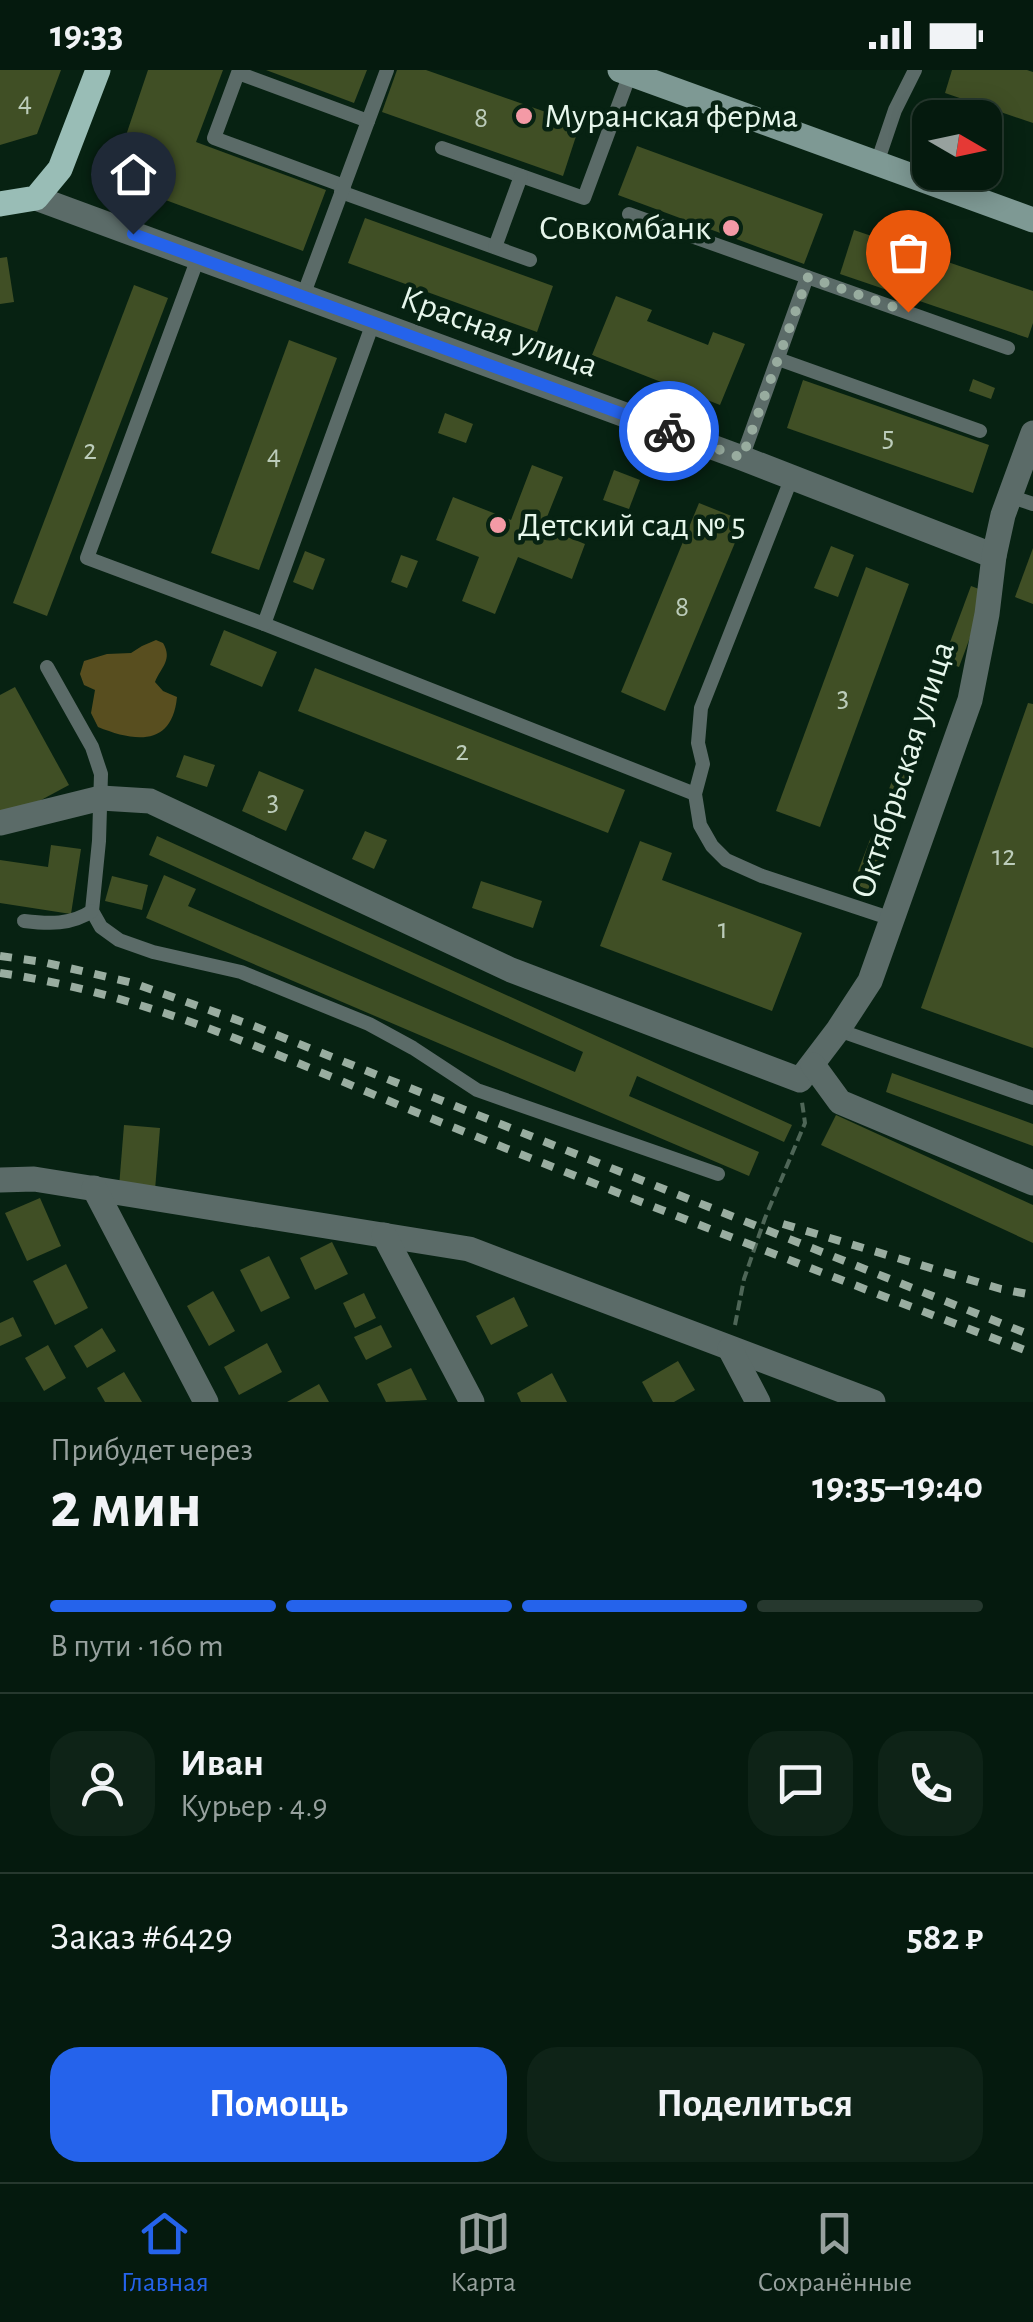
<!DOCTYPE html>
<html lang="ru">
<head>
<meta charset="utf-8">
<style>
  body { margin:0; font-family:"Alegreya Sans",sans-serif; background:#0e2317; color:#f1f3f6; height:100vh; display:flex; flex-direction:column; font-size:38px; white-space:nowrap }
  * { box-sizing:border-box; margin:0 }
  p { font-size:32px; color:#97a19e }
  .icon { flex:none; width:55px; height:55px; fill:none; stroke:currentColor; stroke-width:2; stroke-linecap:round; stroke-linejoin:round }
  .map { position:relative; height:1332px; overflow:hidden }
  .sheet { display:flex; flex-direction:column; background:#051a0e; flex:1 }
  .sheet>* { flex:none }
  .needle { width:65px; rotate:99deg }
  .fabs { position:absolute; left:912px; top:30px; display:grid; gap:20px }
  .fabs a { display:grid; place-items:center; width:90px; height:90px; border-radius:20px; background:#051a0e; box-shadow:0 5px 25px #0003,0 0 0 2px #26382e; font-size:50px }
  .pin { position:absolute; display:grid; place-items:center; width:85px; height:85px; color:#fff; margin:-102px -42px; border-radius:50% 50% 50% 0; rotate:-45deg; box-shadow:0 0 10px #0007 }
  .pin .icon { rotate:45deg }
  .courier { position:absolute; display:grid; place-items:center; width:100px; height:100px; margin:-50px; border:8px solid #2563eb; border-radius:50%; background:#fff; color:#222; box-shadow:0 2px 12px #0007 }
  .summary em { font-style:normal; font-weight:700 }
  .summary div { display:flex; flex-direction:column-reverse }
  .summary { display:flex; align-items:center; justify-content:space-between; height:170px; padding:0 50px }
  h1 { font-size:65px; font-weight:700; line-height:75px }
  .bar { display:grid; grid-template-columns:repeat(4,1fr); gap:15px 10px; align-content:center; height:120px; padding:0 50px }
  .bar i { height:12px; border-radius:8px; background:#26382e }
  .bar .active { background:#2563eb }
  .bar p { grid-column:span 4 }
  .line { display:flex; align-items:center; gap:25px; padding:0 50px; border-top:2px solid #26382e }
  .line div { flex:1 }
  .round { display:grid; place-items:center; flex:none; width:105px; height:105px; border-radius:30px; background:#0e2317 }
  .cta { display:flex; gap:20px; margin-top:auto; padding:20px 50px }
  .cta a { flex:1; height:115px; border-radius:30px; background:#2563eb; color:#fff; font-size:40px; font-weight:700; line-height:115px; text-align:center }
  .cta a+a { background:#0e2317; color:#f1f3f6 }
  .status { display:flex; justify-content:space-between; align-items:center; height:70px; padding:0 50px; background:#051a0e; direction:ltr }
  .status svg { height:28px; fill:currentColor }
  .tabs { display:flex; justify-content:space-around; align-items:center; height:140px; border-top:2px solid #26382e; background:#051a0e; font-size:28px; color:#97a19e }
  .tabs a { display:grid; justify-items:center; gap:5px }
  .tabs .active { color:#2563eb }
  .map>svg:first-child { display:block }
  .forest { fill:#584e1f }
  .building { fill:#404f25 }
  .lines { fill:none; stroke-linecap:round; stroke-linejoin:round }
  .path { stroke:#4e6657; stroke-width:4; stroke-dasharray:10 5; stroke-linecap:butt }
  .lane { stroke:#5b6b68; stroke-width:14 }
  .street { stroke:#5b6b68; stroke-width:25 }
  .secondary { stroke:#7e9994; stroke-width:25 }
  .primary { stroke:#99bdb6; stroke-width:25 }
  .rail { stroke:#99ada0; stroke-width:8; stroke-dasharray:12 12; stroke-linecap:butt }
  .done { stroke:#98ac9f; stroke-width:10; stroke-dasharray:0 18 }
  .route { stroke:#2563eb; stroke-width:12 }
  .poi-dot { fill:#f49aa6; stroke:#072212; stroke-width:4 }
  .labels { text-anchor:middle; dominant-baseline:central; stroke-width:9; stroke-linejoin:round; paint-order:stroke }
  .number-label { font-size:30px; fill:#bcccba }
  .poi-label { font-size:35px; fill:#e6f6eb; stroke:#072212; text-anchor:start }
  .street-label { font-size:35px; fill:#e6f6eb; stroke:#072212 }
</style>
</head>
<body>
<div class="status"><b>19:33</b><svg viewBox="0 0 49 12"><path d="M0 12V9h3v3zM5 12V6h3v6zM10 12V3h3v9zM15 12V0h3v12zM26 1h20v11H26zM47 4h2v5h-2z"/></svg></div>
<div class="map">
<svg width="1033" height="1332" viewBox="0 0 1033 1332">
  <rect width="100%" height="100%" fill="#072212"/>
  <path class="forest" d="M 156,570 L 163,573 C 173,590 161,597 155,612 L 163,621 L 177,627 C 172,677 135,672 98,657 L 91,643 L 95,620 L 84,615 L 80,604 L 84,591 L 107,584 L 131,583 L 142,576 Z"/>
  <g class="building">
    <polygon points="0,0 61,0 37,64 0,75"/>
    <polygon points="148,0 223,0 196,72 326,120 303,181 125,115 115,98"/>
    <polygon points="266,0 367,0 354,33"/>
    <polygon points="397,0 426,0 580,54 563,106 382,42"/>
    <polygon points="952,0 1027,0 1033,2 1033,53 945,23"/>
    <polygon points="637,76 823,144 804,194 618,125"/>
    <polygon points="365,148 553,216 537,262 348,193"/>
    <polygon points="854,160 1033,221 1033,253 1028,268 840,204"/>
    <polygon points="7,187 14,232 0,234 0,188"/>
    <polygon points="134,215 168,228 47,546 13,533"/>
    <polygon points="616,226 652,240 647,251 708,275 713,262 745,274 720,335 592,285"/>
    <polygon points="289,270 337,288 259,500 211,483"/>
    <polygon points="973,309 995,318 991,329 969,321"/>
    <polygon points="803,310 989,375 973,423 787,358"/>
    <polygon points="445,343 473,354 466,373 438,363"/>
    <polygon points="532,395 563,407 543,457 585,474 572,509 518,487 495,544 462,531 479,487 436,470 453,427 511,450"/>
    <polygon points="614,400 640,410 629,439 603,430"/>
    <polygon points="699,433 744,451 665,641 621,622"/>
    <polygon points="831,476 854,485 838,527 814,518"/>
    <polygon points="1033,478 1033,534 1015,527"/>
    <polygon points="305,481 325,489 313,520 293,512"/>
    <polygon points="401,485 418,491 407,518 391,512"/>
    <polygon points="866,497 909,514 820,757 776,741"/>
    <polygon points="971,516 987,522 959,597 943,591"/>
    <polygon points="224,560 277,582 262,617 210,595"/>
    <polygon points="315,598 625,720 608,763 298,641"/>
    <polygon points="15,617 69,715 4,750 0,743 0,625"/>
    <polygon points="1028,633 1033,634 1033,978 921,938"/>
    <polygon points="904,679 921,685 891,766 874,759"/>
    <polygon points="184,685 215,695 207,717 176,707"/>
    <polygon points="259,701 304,720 286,761 242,741"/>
    <polygon points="365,761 387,770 374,799 352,789"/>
    <polygon points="157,766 792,1055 784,1072 637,1006 629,1026 759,1082 749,1106 146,848 164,805 196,819 188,836 575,1002 583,982 149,785"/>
    <polygon points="871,767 888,774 871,821 853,814"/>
    <polygon points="640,771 672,783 662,810 802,863 772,941 600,876"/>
    <polygon points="51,775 81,779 71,844 0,833 0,790 48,797"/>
    <polygon points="112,806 148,815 142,840 105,831"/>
    <polygon points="481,811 542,831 533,858 472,838"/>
    <polygon points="892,1003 1033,1054 1033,1076 886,1022"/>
    <polygon points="836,1045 1033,1135 1033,1173 821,1075"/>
    <polygon points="124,1055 160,1058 155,1120 119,1117"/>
    <polygon points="40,1128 61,1176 27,1191 5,1143"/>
    <polygon points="332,1172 348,1204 315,1220 300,1188"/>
    <polygon points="269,1186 290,1228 261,1242 240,1200"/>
    <polygon points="66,1194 88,1238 55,1255 33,1211"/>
    <polygon points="213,1221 235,1261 209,1276 187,1236"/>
    <polygon points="364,1223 376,1248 355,1258 343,1233"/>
    <polygon points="514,1227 528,1256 491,1275 476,1246"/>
    <polygon points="13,1247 22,1266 0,1276 0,1253"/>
    <polygon points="381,1255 392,1277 366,1290 354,1267"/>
    <polygon points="102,1258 116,1281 87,1298 74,1276"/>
    <polygon points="267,1273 282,1302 239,1325 224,1297"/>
    <polygon points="48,1275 66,1308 44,1321 25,1288"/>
    <polygon points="678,1291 695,1320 674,1332 653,1332 642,1312"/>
    <polygon points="411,1298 427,1330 386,1332 377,1314"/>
    <polygon points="124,1302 142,1332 105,1332 97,1318"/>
    <polygon points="552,1303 567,1332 521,1332 517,1323"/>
    <polygon points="319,1314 329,1332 287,1332"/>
  </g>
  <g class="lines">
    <polyline class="path" points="735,1255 744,1209 765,1148 805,1053 802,1032"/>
    <g class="lane">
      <polyline points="442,78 584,128 630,4"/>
      <polyline points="877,93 895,40 915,0"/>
      <polyline points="344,116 214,68 238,3 368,51"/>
      <polyline points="341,122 530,190"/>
      <polyline points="629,144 1008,278"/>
      <polyline points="495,177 521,106"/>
      <polyline points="198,188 87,488 264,554 695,724"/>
      <polyline points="303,226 387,0"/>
      <polyline points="778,289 980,361"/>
      <polyline points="742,388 807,207"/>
      <polyline points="792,407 701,638 698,673 703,694 695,724 700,755 712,776 726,790 762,806 892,849"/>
      <polyline points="1009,426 1033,434"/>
      <polyline points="264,554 373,253"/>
      <polyline points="47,597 92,677 101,704 99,771 92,841 101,857 119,870 153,882 241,902 369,954 413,978 477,1020 718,1104"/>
      <path d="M 24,851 C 49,854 71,855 92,841"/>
      <polyline points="838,960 1033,1028"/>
    </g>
    <g class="street">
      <polyline points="36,128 742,388 994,486"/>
      <polyline points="0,753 101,728 150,731 511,900 800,1010 838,960 870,911 970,630 987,544 994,486 1003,445 1033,363"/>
      <polyline points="813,995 840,1032 1033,1113"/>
      <polyline points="0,1110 34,1109 469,1179 873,1332"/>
      <polyline points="94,1118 206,1332"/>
      <polyline points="384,1165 472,1332"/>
      <polyline points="730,1279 758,1332"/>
    </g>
    <polyline class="secondary" points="620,0 1033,150"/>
    <polyline class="primary" points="0,134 36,128 60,99 98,0"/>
    <g class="rail">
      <polyline points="0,886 43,892 133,913 254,956 1033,1266"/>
      <path d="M 0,903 C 155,925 301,996 445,1054 C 640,1132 836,1209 1033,1283"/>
      <polyline points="783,1154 1001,1219 1033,1225"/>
    </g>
  </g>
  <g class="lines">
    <polyline class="done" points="669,361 742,388 808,207 908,242"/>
    <polyline class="route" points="133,164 669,361"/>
  </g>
  <g class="poi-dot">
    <circle cx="524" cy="46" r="10"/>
    <circle cx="731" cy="158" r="10"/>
    <circle cx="498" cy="455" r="10"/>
  </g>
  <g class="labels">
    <g class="number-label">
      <text x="25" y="32">4</text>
      <text x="481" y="48">8</text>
      <text x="888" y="367">5</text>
      <text x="90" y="380">2</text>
      <text x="274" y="385">4</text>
      <text x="682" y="537">8</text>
      <text x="843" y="627">3</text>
      <text x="462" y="681">2</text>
      <text x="273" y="731">3</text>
      <text x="1004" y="786">12</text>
      <text x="723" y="859">1</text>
    </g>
    <g class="poi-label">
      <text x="544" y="46">Муранская ферма</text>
      <text x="711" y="158" text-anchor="end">Совкомбанк</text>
      <text x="518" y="455">Детский сад № 5</text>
    </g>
    <g class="street-label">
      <text transform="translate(499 262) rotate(20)">Красная улица</text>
      <text transform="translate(903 700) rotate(-72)">Октябрьская улица</text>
    </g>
  </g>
</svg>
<div class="fabs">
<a><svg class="needle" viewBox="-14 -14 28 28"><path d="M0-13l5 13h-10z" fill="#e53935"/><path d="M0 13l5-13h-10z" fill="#97a19e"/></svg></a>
</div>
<div class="pin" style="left:908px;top:242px;background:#ea580c"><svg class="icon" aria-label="bag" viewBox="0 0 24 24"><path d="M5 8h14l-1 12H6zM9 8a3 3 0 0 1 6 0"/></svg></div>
<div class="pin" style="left:133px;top:164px;background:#1f2937"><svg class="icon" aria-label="home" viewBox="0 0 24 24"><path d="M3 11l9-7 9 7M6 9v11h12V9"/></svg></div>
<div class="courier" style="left:669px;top:361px"><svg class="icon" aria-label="bike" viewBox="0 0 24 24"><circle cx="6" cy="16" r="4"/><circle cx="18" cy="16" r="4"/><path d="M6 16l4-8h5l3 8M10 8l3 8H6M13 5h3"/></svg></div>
</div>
<section class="sheet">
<div class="summary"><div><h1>2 мин</h1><p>Прибудет через</p></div><em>19:35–19:40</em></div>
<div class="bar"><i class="active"></i><i class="active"></i><i class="active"></i><i></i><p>В пути · 160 m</p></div>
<div class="line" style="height:180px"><a class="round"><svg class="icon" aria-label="person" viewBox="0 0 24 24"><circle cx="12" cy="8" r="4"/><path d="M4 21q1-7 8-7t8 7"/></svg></a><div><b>Иван</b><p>Курьер · 4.9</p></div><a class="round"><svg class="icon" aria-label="chat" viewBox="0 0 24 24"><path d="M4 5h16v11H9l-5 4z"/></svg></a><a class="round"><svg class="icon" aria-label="phone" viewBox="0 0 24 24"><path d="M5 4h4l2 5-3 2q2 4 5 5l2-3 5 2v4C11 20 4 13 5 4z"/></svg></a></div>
<div class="line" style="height:130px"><div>Заказ #6429</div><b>582 ₽</b></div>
<div class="cta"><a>Помощь</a><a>Поделиться</a></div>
</section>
<nav class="tabs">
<a class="active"><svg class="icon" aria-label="home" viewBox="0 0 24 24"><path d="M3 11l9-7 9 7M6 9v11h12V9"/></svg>Главная</a>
<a><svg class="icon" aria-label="map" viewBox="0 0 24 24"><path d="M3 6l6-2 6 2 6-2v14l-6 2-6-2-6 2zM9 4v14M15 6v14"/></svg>Карта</a>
<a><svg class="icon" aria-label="saved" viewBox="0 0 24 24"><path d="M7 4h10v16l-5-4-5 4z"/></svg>Сохранённые</a>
</nav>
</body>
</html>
